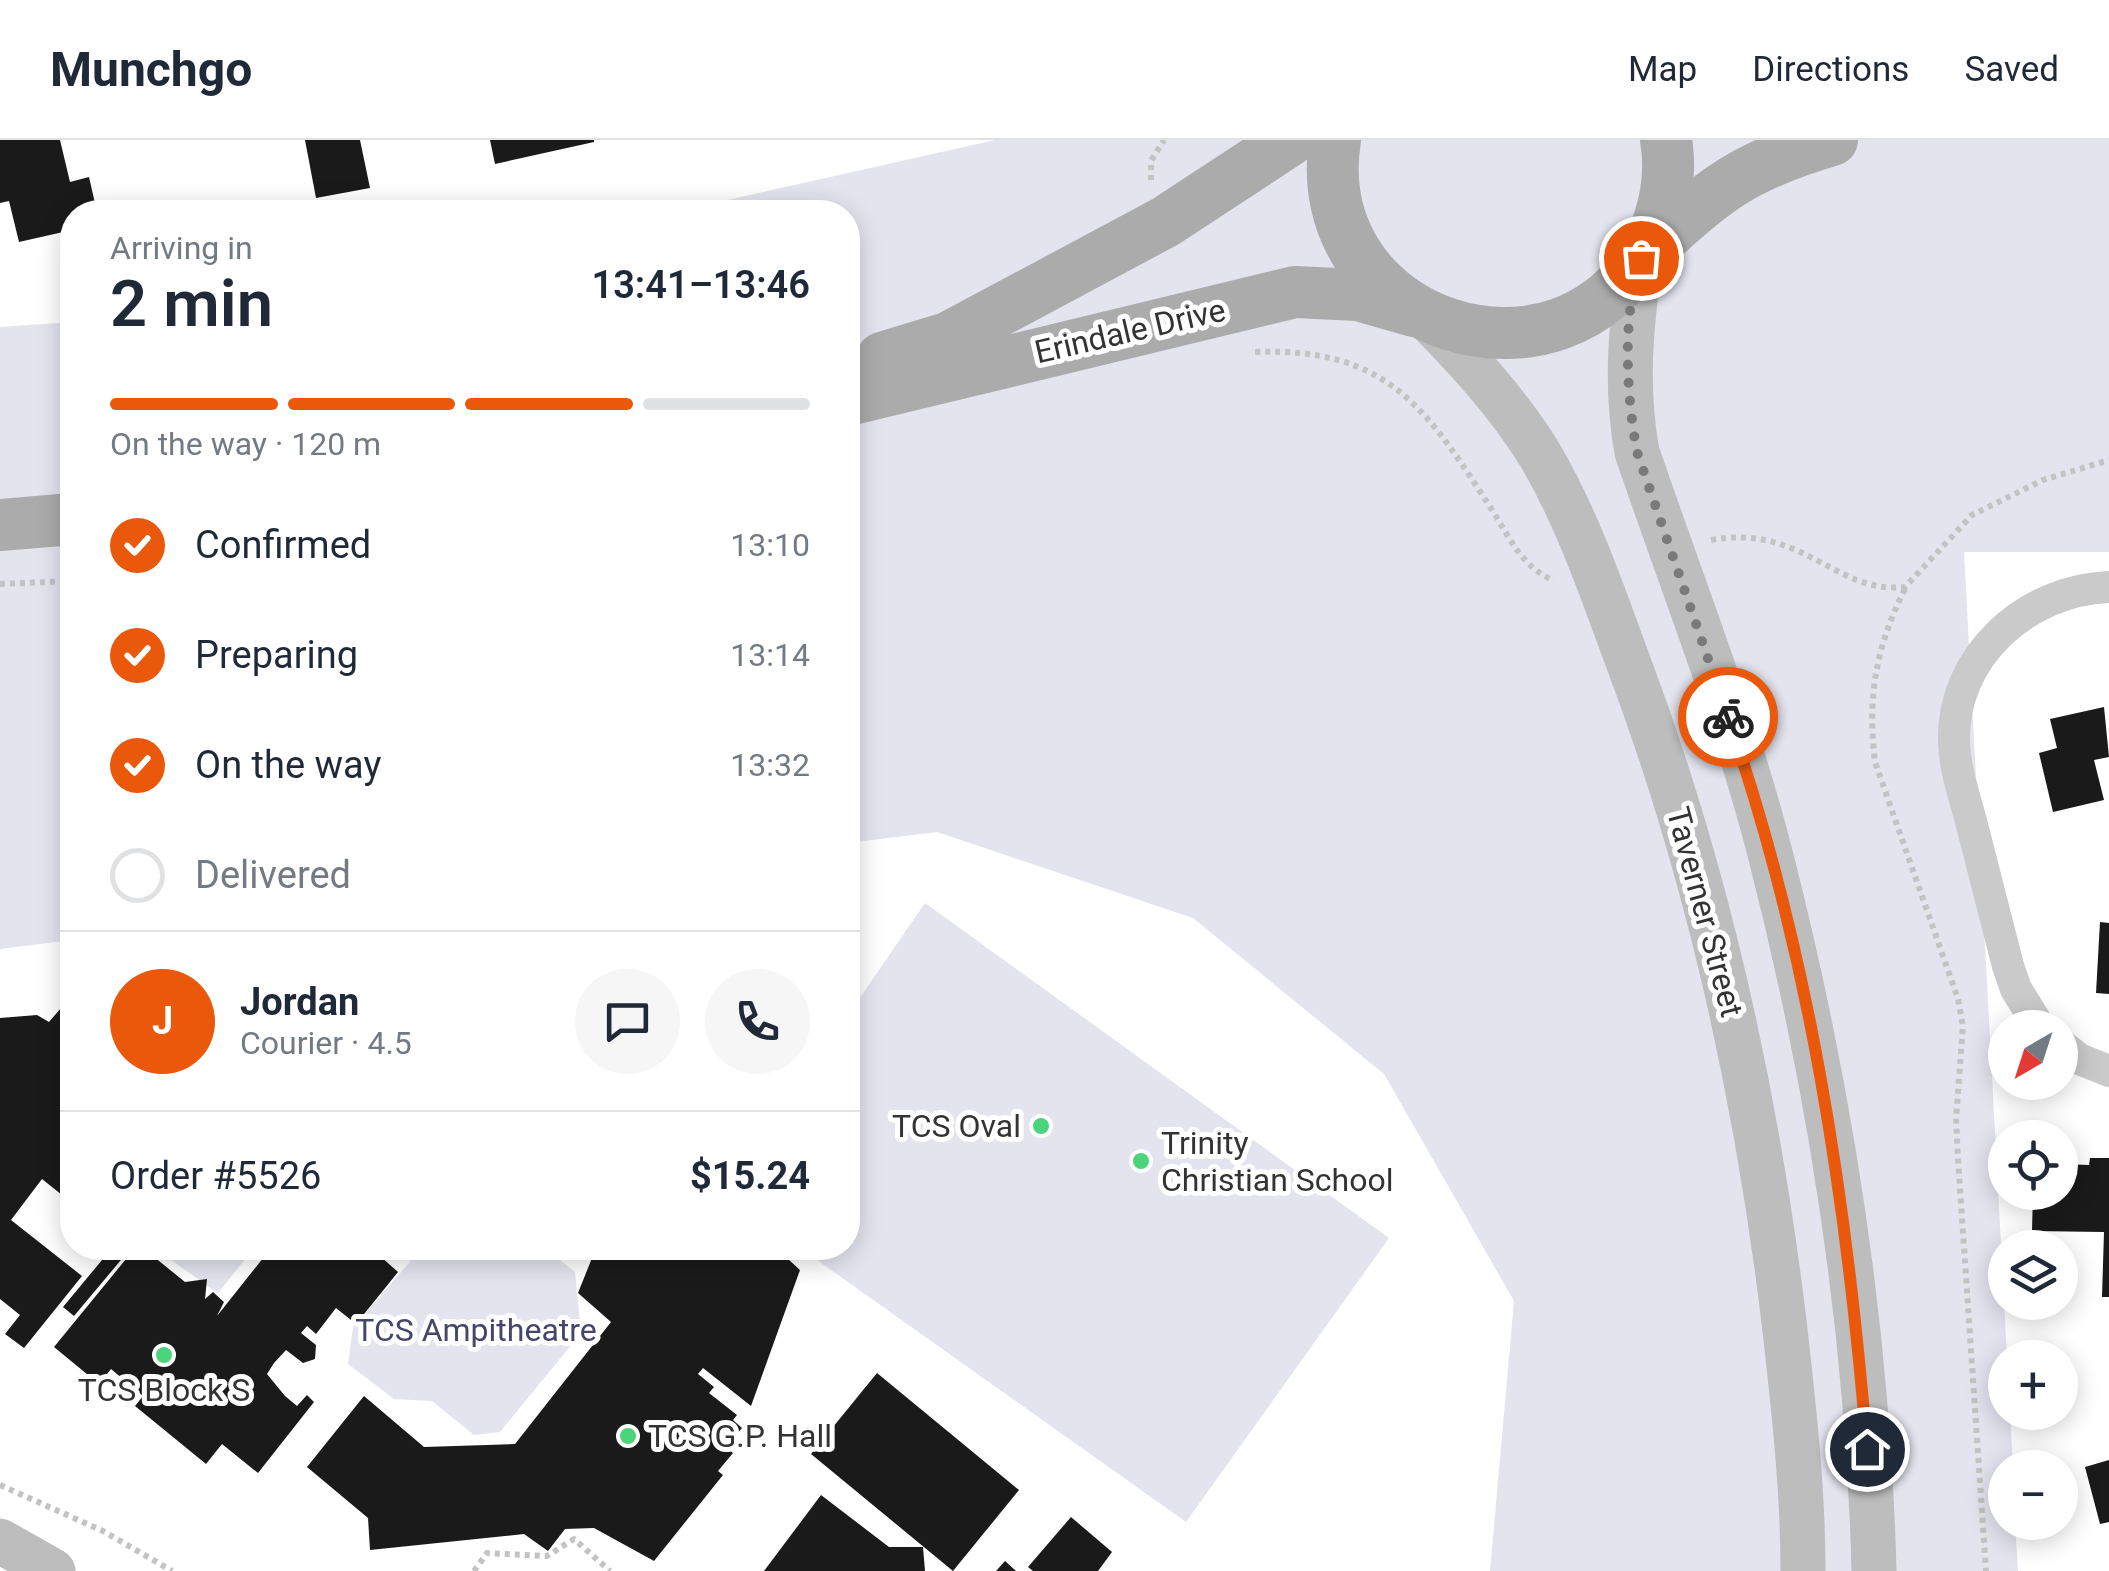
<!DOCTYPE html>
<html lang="en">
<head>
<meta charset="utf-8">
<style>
  body { margin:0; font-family:Roboto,sans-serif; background:#f6f6f7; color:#1f2937; height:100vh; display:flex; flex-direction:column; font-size:38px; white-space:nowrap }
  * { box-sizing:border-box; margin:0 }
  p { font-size:32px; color:#747a83 }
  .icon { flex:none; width:55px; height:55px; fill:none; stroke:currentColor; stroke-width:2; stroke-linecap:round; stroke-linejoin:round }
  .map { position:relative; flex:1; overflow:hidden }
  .panel { position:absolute; left:60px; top:60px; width:800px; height:1060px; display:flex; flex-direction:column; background:#fff; border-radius:40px; box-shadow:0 5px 25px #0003 }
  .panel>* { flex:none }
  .needle { width:65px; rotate:219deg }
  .controls { position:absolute; left:1988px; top:870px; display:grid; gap:20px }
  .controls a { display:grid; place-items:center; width:90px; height:90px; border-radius:50%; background:#fff; box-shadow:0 5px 25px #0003; font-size:50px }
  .pin { position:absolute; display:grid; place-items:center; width:85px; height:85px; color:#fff; margin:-42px; border:5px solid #fff; border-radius:50%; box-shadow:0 2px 10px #0007 }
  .courier { position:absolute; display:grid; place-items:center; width:100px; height:100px; margin:-50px; border:8px solid #ea580c; border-radius:50%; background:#fff; color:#222; box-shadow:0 2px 12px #0007 }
  .overview em { font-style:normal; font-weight:600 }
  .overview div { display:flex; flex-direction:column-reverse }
  .overview { display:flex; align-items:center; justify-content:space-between; height:170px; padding:0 50px }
  h1 { font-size:65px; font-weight:600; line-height:75px }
  .bar { display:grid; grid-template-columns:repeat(4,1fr); gap:15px 10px; align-content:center; height:120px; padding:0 50px }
  .bar i { height:12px; border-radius:8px; background:#e0e1e3 }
  .bar .selected { background:#ea580c }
  .bar p { grid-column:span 4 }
  .line { display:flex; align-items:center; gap:25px; padding:0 50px; border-top:2px solid #e0e1e3 }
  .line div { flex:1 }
  .round { display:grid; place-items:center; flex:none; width:105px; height:105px; border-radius:52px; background:#f6f6f7 }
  ol { padding:0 50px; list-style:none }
  li { display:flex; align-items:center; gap:30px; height:110px }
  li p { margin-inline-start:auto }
  li .icon { padding:10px; border-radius:50%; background:#ea580c; color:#fff; stroke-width:4 }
  li:last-child { color:#747a83 }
  li i { width:55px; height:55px; border:5px solid #e0e1e3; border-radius:50% }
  header { display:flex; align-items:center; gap:60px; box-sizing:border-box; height:140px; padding:0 50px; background:#fff; border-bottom:2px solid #e0e1e3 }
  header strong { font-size:48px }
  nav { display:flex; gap:55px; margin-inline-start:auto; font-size:35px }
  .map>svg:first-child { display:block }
  .green { fill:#e3e4ee }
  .building { fill:#1a1a1a }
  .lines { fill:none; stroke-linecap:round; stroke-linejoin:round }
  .path { stroke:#c3c3c3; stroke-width:6; stroke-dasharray:5 5; stroke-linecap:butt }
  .street { stroke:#cacaca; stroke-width:32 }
  .secondary { stroke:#bdbdbd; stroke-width:45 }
  .primary { stroke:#ababab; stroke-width:52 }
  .done { stroke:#7a7a7a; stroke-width:10; stroke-dasharray:0 18 }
  .route { stroke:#ea580c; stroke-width:12 }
  .poi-dot { fill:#4bd47b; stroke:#fff; stroke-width:4 }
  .labels { text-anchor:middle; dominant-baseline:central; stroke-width:10; stroke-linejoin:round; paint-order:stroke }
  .street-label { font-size:32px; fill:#333; stroke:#fff }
  .poi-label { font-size:32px; fill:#333; stroke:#fff; text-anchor:start }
  .park-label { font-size:32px; fill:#44466b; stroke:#fff }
</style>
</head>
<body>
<header>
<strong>Munchgo</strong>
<nav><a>Map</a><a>Directions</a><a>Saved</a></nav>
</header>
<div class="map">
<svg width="2109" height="1431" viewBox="0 0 2109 1431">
  <rect width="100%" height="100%" fill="#fff"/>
  <g class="green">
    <polygon points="995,0 2109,0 2109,412 1964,412 2007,1217 2005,1272 2010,1273 2013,1327 2005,1328 2005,1382 2015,1383 2018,1431 1490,1431 1514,1161 1384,934 1193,778 937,692 848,703 848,72 674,72"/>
    <polygon points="72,182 72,800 0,809 0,187"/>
    <polygon points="925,763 1389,1098 1186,1382 800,1108 848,1108 848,875"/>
    <polygon points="154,1108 254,1108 218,1153"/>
    <polygon points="422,1108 545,1108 575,1132 581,1193 500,1292 474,1295 432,1261 394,1259 348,1224 353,1187"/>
  </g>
  <g class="building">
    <polygon points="0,0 60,0 70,42 89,37 97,72 72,72 72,90 19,102 9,61 0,63"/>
    <polygon points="305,0 360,0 370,48 316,58"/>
    <polygon points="490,0 594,0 594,2 495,24"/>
    <polygon points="2104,567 2109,617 2094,620 2104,660 2053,672 2039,613 2057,608 2050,579"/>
    <polygon points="2100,782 2109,783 2109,854 2096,853"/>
    <polygon points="61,868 72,877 72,1063 42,1039 11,1080 82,1136 24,1208 5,1194 20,1175 0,1159 0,878 37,875 49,882"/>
    <polygon points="2090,1018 2109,1018 2109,1157 2102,1157 2104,1092 2032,1091 2033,1052 2060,1052 2060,1024 2089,1025"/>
    <polygon points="112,1108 131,1108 74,1176 63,1167"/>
    <polygon points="135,1108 143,1108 185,1142 207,1139 205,1159 213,1152 224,1162 217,1176 271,1108 387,1108 380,1116 398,1132 356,1184 336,1168 316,1194 307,1186 301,1193 316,1205 315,1219 303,1223 286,1210 274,1223 267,1234 285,1256 297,1266 307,1255 314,1262 258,1333 222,1304 206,1324 135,1266 143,1256 111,1229 99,1244 54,1207"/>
    <polygon points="596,1108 776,1108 800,1130 751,1266 703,1228 698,1234 714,1247 709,1253 737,1275 733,1280 742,1288 726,1307 733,1313 718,1331 723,1335 654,1421 594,1388 565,1389 548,1411 524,1394 370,1410 368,1378 307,1327 364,1256 424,1307 515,1304 611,1182 578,1153"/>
    <polygon points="877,1233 1019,1350 953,1431 811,1314"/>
    <polygon points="2109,1320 2109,1382 2100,1384 2085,1327"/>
    <polygon points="821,1355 889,1407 923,1407 925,1431 764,1431"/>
    <polygon points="1071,1377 1112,1412 1098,1431 1033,1431 1028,1427"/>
    <polygon points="1005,1421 1016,1431 996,1431"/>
  </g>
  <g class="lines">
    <g class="path">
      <polyline points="1151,40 1151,21 1164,0"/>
      <path d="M 1255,212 C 1390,207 1427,270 1494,373 C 1511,401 1523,427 1554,441"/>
      <path d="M 1711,400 C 1803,383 1836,455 1905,447 L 1972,375 L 2043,340 L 2109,320"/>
      <polyline points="0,444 72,441"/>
      <path d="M 1905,449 C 1876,506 1867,558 1875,622 L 1958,859 L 1963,886 L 1956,979 L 1958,1019 L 1986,1431"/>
      <polyline points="0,1345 103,1391 172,1431"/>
      <polyline points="474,1431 487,1413 547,1416 574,1399 610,1431"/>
    </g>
    <g class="street">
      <path d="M 2040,888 L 2016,849 L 2008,826 C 1996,779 1984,732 1972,685 C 1965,658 1955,630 1954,603 C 1951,516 2027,450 2109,447"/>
      <polyline points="2060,904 2079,919 2109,931"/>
    </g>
    <g class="secondary">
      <path d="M 1640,121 C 1631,186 1625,247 1637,312 C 1683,447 1737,582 1772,721 C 1831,953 1868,1192 1874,1431"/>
      <path d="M 1425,176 C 1467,219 1508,263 1540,315 C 1577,378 1601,448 1626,516 C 1708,732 1758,961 1785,1190 C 1794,1270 1803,1350 1803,1431"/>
      <polyline points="0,1401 53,1431"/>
    </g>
    <g class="primary">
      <path d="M 1335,0 C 1306,186 1562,270 1649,104 C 1665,73 1672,35 1666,0"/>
      <path d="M 1649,111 C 1712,50 1746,25 1832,0"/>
      <polyline points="882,218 948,198 1165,82 1290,0"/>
      <polyline points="848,260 1295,152 1358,155 1414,171"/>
      <polyline points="0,385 72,379"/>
    </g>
  </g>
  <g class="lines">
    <path class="done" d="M 1641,118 C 1622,176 1626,252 1637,312 L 1728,577"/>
    <path class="route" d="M 1728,577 C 1810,813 1847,1062 1867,1309"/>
  </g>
  <g class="poi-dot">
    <circle cx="1041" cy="986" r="10"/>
    <circle cx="1141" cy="1021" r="10"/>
    <circle cx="164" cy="1215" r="10"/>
    <circle cx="628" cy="1296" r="10"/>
  </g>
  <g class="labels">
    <g class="street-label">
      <text transform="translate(1130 191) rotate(-13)">Erindale Drive</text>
      <text transform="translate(1705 772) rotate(75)">Taverner Street</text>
    </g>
    <g class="poi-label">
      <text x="1021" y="986" text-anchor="end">TCS Oval</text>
      <text x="1161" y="1003">Trinity<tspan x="1161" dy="37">Christian School</tspan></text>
      <text x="164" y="1250" text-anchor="middle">TCS Block S</text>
      <text x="648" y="1296">TCS G.P. Hall</text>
    </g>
    <g class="park-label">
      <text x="476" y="1190">TCS Ampitheatre</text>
    </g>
  </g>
</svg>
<div class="controls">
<a><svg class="needle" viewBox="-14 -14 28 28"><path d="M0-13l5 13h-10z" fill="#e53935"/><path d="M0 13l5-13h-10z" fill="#747a83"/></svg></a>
<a><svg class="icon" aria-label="locate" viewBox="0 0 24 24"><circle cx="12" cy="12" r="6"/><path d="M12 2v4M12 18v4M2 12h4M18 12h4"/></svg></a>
<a><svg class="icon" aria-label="layers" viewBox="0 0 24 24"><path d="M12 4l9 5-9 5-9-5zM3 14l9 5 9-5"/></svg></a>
<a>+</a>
<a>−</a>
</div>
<div class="pin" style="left:1641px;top:118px;background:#ea580c"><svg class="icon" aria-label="bag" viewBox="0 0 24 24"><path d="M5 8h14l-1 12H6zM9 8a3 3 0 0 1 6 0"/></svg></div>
<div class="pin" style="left:1867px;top:1309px;background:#1f2937"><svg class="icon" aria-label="home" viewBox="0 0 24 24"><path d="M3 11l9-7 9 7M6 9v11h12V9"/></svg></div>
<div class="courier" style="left:1728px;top:577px"><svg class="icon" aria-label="bike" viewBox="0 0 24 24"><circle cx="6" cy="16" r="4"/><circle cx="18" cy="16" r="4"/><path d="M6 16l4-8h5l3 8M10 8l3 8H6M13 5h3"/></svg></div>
<section class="panel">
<div class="overview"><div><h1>2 min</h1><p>Arriving in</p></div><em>13:41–13:46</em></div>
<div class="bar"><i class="selected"></i><i class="selected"></i><i class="selected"></i><i></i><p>On the way · 120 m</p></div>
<ol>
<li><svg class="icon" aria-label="check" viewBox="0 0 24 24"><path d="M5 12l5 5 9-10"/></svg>Confirmed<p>13:10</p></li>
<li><svg class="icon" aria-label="check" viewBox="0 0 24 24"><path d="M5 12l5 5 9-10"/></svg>Preparing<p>13:14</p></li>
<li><svg class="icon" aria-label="check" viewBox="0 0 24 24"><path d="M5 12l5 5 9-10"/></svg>On the way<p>13:32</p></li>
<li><i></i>Delivered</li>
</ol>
<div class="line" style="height:180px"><b class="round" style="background:#ea580c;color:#fff">J</b><div><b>Jordan</b><p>Courier · 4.5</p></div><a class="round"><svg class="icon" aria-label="chat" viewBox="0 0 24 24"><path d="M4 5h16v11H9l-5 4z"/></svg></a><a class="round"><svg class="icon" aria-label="phone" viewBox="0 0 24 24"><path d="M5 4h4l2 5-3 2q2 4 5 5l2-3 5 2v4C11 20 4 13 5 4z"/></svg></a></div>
<div class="line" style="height:130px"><div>Order #5526</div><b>$15.24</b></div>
</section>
</div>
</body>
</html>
